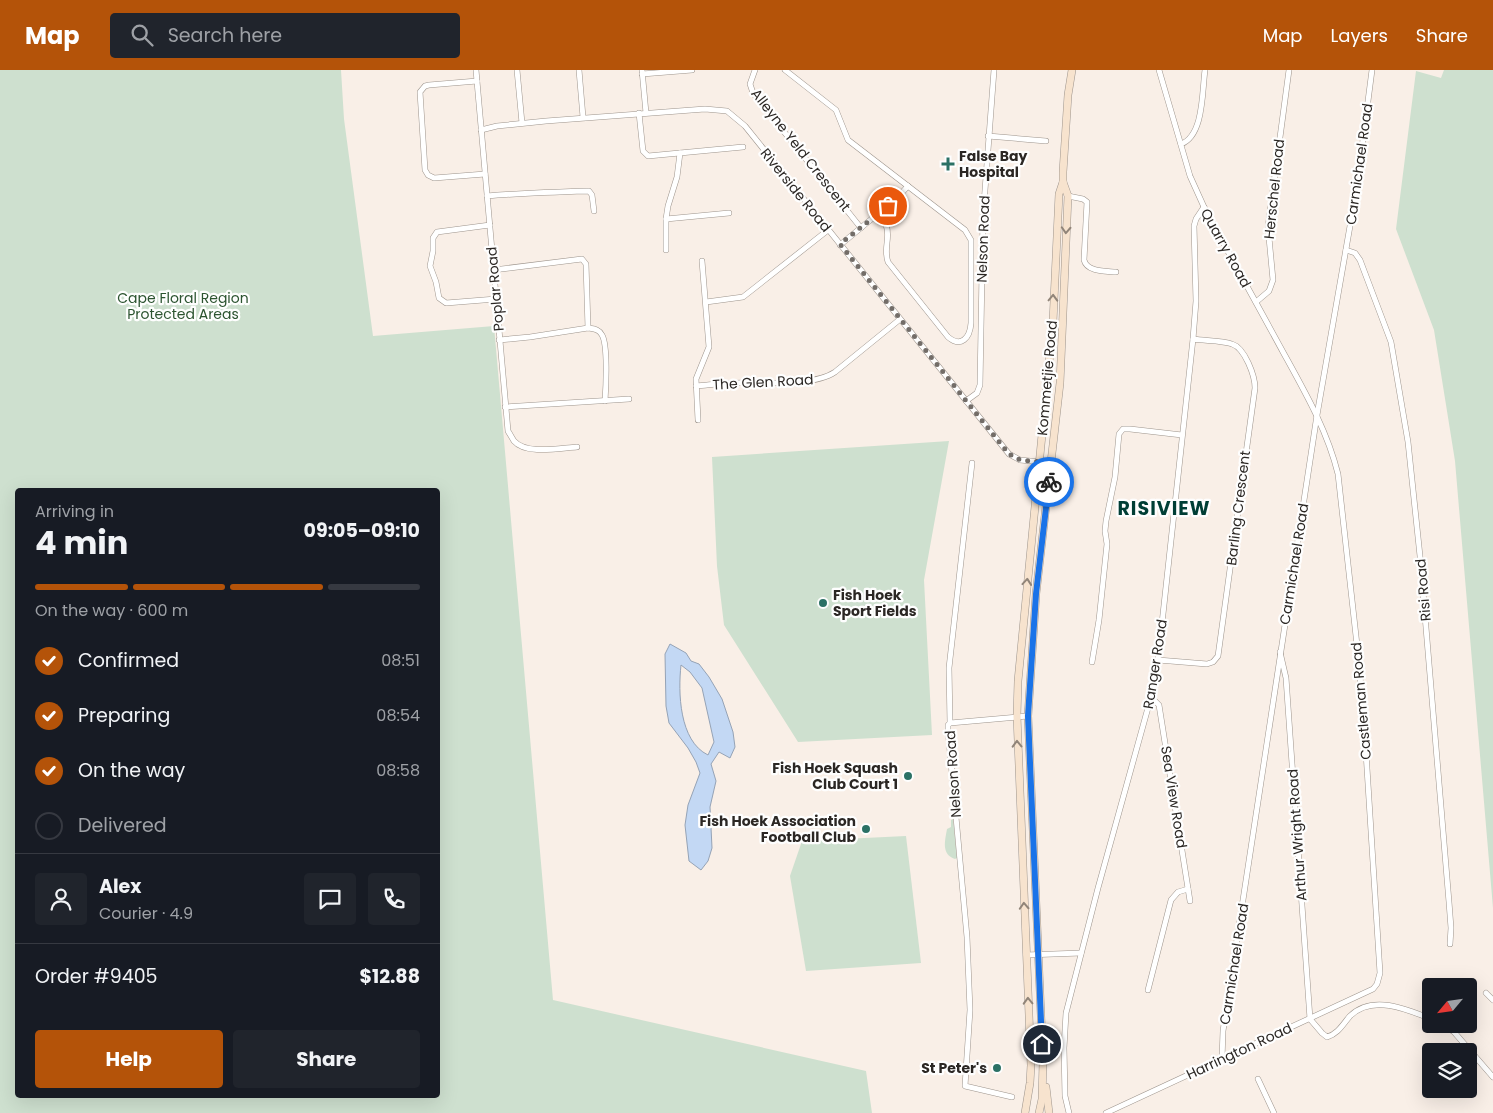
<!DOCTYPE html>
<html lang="en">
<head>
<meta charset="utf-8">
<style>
  body { margin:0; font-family:Poppins,sans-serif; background:#20242c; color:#f1f3f6; height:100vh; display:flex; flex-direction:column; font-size:19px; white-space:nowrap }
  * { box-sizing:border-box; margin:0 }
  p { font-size:16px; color:#9ea1a6 }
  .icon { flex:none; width:28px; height:28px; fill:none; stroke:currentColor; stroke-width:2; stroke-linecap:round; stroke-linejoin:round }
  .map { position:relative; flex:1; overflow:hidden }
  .panel { position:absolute; left:15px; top:418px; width:425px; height:610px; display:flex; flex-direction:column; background:#171b24; border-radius:5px; box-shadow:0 5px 20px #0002 }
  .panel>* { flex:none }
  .needle { width:32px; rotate:241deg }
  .buttons { position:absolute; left:1422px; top:908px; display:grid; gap:10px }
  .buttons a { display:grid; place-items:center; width:55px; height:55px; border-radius:5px; background:#171b24; box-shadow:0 5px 20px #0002; font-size:25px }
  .pin { position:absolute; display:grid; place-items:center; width:42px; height:42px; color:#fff; margin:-21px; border:2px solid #fff; border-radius:50%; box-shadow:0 1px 5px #0007 }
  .courier { position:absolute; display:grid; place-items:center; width:50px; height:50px; margin:-25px; border:4px solid #1a73e8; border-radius:50%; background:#fff; color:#222; box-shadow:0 1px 6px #0007 }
  .headline em { font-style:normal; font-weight:700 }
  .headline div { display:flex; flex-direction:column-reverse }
  .headline { display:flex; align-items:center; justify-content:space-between; height:85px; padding:0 20px }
  h1 { font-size:32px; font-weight:700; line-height:38px }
  .bar { display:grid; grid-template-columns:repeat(4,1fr); gap:8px 5px; align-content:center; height:60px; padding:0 20px }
  .bar i { height:6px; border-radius:4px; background:#363941 }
  .bar .on { background:#b45309 }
  .bar p { grid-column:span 4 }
  .line { display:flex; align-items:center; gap:12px; padding:0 20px; border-top:1px solid #363941 }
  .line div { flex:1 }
  .round { display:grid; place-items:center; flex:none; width:52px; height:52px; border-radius:5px; background:#20242c }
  ol { padding:0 20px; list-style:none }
  li { display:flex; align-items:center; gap:15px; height:55px }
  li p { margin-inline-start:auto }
  li .icon { padding:5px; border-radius:50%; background:#b45309; color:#fff; stroke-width:4 }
  li:last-child { color:#9ea1a6 }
  li i { width:28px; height:28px; border:2px solid #363941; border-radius:50% }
  .button { display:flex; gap:10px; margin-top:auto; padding:10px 20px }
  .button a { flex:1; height:58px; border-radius:5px; background:#b45309; color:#fff; font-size:20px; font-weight:700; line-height:58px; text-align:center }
  .button a+a { background:#20242c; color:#f1f3f6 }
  header { display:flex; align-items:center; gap:30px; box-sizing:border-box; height:70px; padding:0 25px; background:#b45309; color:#fff }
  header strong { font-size:24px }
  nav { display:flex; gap:28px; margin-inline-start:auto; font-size:18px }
  .search { width:350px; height:45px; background:#20242c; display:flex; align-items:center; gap:12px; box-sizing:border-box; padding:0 18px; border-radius:5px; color:#9ea1a6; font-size:19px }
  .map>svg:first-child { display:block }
  .green { fill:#cee0cf; fill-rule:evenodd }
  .water { fill:#c3d8f4; stroke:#95a3b6; fill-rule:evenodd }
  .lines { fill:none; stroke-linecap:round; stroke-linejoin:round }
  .minor-casing { stroke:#9d948c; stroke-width:6 }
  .secondary-casing { stroke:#9d948c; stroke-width:8 }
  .minor { stroke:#fff; stroke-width:5 }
  .secondary { stroke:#f7e3ce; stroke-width:7 }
  .oneway { stroke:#918579 }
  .done { stroke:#736d68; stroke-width:5; stroke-dasharray:0 9 }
  .route { stroke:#1a73e8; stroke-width:6 }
  .poi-dot { fill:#2b7165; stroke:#fefefe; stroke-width:2 }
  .labels { text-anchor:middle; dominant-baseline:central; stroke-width:4.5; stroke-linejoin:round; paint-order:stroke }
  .street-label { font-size:14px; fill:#2b2724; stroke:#fefefe }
  .poi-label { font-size:14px; font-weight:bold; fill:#2b2724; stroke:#fefefe; text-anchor:end }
  .park-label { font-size:14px; fill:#2c5430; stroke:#fefefe }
  .district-label { font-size:19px; font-weight:bold; letter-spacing:1px; fill:#003e35; stroke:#fefefe }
</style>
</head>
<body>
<header>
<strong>Map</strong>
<div class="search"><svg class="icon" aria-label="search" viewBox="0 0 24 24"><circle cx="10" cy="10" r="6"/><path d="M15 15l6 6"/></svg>Search here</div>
<nav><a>Map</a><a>Layers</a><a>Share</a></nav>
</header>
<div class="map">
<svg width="1493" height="1043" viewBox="0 0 1493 1043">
  <rect width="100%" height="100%" fill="#f9efe7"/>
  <g class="green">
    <path d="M 0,0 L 341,0 L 344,49 L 373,266 L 494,256 L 553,930 L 866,1001 L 872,1043 L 0,1043 ZM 18,420 L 438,420 L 438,1025 L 18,1025 Z"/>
    <polygon points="1444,0 1493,0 1493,838 1455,391 1434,260 1396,159 1416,1 1441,8"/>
    <polygon points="949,371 924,510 932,665 798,672 724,555 717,496 712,387"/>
    <path d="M 953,749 L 957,788 L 955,789 C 941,784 945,771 947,759 L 951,757 L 951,750 Z"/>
    <polygon points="906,766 921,893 806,901 790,806 802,771"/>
  </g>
  <path class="water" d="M 670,574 L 686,583 L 691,591 L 699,594 L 709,607 L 722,629 L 733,662 L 735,677 L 730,688 L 719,682 L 711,694 L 716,711 L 710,737 L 712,778 L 708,791 L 701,800 L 689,791 L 685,755 L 688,735 L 700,703 L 696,692 L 688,678 L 669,653 L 666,636 L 665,584 ZM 681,595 L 690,602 L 702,618 L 714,672 L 708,685 C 679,671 678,622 681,595 Z"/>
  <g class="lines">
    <defs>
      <g id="minor">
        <path d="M 476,0 L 508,361 C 510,364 512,368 514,371 C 526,385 560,378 577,377"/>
        <polyline points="517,0 522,53"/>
        <polyline points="579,0 583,47"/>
        <polyline points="642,0 646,43"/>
        <polyline points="755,0 750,14 753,23 861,158"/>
        <path d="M 785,0 L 836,40 L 848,70 L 965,160 L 971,170 L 971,253 C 970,268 961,278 948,267 L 888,192 C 883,178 891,167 886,155 C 884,151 881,147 879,144"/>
        <polyline points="642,4 692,0"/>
        <polyline points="477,11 429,15 425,16 420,22 425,100 428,105 434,108 485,104"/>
        <polyline points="639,43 643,81 648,86 743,77"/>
        <polyline points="481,60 497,56 546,51 705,39 727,41 745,56 1009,384 1020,390 1051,393"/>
        <polyline points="988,66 1046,71"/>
        <path d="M 1181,74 C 1204,66 1202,21 1205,0"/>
        <path d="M 487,126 C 521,123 555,122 589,121 L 592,125 L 594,141"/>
        <path d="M 1068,126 L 1083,129 L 1087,132 L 1084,190 C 1087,202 1105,201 1116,202"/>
        <polyline points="666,149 729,143"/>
        <polyline points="490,155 437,162 433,168 433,181 430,196 436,212 439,228 446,233 496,229"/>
        <polyline points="840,175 897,128 908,116"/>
        <polyline points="666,180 666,149 668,136 677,107 680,83"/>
        <polyline points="1346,180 1355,183 1360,190 1391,272 1408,372 1420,486 1449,832 1451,858 1450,874"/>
        <polyline points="493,200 582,189 586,194 588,258"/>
        <polyline points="706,232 743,227 828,160"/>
        <polyline points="1256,232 1269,221 1273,210 1268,157 1289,0"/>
        <path d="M 499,270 L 530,267 L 588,258 C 594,259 599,259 602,265 C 608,275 606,317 605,331"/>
        <path d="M 696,316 C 709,315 722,313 735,313 C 761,312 813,317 835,302 L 899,250"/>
        <polyline points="966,331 977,323 980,315 983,147 994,0"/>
        <polyline points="505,337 629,329"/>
        <polyline points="698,350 696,309 709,277 702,191"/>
        <polyline points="972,393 949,598 950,653 948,655 948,660 967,867 970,940 965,1016 1012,1027"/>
        <path d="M 1280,582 L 1286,608 L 1310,949 L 1322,963 L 1327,967 C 1338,964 1343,954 1350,946 C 1372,924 1407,939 1431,949"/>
        <path d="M 1158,590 L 1207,594 L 1213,592 L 1218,586 L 1255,318 C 1255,306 1245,278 1232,274 C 1221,270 1205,271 1193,269"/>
        <polyline points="1092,592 1099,550 1107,474 1105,461 1106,451 1115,407 1119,364 1123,359 1130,359 1182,365"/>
        <polyline points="1151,627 1159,635 1190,831"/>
        <polyline points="950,653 1028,646"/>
        <polyline points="1026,885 1081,883"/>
        <polyline points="1148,920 1171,830 1178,822 1188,819"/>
        <polyline points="1486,923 1493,930"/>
        <polyline points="1442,954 1454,962 1493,1007"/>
        <polyline points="1222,989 1223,961 1317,345 1357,116 1372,0"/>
        <polyline points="1258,1009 1274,1043"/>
        <polyline points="1069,1043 1065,1026 1064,978 1066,943 1098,818 1151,627 1158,590 1193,269 1196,231 1194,156 1196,149 1204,137"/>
        <path d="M 1106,1043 L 1373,919 L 1377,914 L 1380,903 L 1364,651 L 1358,584 L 1338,404 C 1327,360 1305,322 1283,282 C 1257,234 1230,186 1204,137 L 1190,106 L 1159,0"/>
      </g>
      <g id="secondary">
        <polyline points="1046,1017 1049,1043"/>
        <polyline points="1025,1043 1030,1013 1031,995 1017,646 1018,611 1053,252 1059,124 1063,112"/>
        <polyline points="1039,1043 1042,1029 1043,992 1028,646 1036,524 1060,313 1068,126 1063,112 1063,102 1068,25 1072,0"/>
      </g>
    </defs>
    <use href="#minor" class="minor-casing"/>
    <use href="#secondary" class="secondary-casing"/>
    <use href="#minor" class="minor"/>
    <use href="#secondary" class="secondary"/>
  </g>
  <defs><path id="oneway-chevron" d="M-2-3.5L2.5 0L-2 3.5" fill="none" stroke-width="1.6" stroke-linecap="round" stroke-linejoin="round" transform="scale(1.25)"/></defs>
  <g class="oneway">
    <use href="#oneway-chevron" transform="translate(1066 160) rotate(93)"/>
    <use href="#oneway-chevron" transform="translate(1053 228) rotate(-88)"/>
    <use href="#oneway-chevron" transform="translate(1027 512) rotate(-85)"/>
    <use href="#oneway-chevron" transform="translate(1017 674) rotate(-91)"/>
    <use href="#oneway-chevron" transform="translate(1024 836) rotate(-93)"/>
    <use href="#oneway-chevron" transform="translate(1028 931) rotate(-92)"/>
  </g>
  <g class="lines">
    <polyline class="done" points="888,136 840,174 1009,384 1020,390 1051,393 1049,412"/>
    <polyline class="route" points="1042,974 1028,646 1036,524 1049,412"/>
  </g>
  <g class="poi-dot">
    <path d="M945.5 86.5h5v5h5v5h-5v5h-5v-5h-5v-5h5z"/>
    <circle cx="823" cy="533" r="5"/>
    <circle cx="908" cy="706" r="5"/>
    <circle cx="866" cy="759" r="5"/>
    <circle cx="997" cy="998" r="5"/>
  </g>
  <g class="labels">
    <g class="street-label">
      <text transform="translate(801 80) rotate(52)">Alleyne Yeld Crescent</text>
      <text transform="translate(1359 94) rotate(-82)">Carmichael Road</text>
      <text transform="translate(1274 119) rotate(-84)">Herschel Road</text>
      <text transform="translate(796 120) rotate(51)">Riverside Road</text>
      <text transform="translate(983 169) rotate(-88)">Nelson Road</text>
      <text transform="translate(1226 178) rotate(61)">Quarry Road</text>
      <text transform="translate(495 219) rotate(-95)">Poplar Road</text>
      <text transform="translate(1047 308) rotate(-85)">Kommetjie Road</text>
      <text transform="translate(763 312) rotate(-3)">The Glen Road</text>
      <text transform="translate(1238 438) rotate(-83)">Barling Crescent</text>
      <text transform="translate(1294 494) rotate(-81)">Carmichael Road</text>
      <text transform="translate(1423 520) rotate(-95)">Risi Road</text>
      <text transform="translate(1155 594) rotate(-81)">Ranger Road</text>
      <text transform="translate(1361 631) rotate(-95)">Castleman Road</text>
      <text transform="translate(953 704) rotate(-94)">Nelson Road</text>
      <text transform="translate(1174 727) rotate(81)">Sea View Road</text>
      <text transform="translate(1297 765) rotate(-94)">Arthur Wright Road</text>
      <text transform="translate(1234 894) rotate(-81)">Carmichael Road</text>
      <text transform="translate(1239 981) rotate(-25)">Harrington Road</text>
    </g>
    <g class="poi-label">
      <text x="959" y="86" text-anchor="start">False Bay<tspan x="959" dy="16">Hospital</tspan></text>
      <text x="833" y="525" text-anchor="start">Fish Hoek<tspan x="833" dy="16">Sport Fields</tspan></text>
      <text x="898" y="698">Fish Hoek Squash<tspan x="898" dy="16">Club Court 1</tspan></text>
      <text x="856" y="751">Fish Hoek Association<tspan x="856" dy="16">Football Club</tspan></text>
      <text x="987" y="998">St Peter's</text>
    </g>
    <g class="park-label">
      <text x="183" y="228">Cape Floral Region<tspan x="183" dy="16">Protected Areas</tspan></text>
    </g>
    <g class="district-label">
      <text x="1164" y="438">RISIVIEW</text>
    </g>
  </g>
</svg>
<div class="buttons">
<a><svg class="needle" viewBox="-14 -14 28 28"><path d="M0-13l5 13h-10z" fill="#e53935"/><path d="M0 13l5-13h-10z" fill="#9ea1a6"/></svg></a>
<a><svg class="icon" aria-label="layers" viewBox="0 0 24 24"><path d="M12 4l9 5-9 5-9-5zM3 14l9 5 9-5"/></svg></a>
</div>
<div class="pin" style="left:888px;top:136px;background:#ea580c"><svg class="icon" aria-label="bag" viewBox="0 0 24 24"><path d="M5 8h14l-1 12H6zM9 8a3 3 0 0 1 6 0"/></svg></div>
<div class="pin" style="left:1042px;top:974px;background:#1f2937"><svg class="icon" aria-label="home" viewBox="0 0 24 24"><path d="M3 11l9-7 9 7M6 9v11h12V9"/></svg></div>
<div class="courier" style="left:1049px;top:412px"><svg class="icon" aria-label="bike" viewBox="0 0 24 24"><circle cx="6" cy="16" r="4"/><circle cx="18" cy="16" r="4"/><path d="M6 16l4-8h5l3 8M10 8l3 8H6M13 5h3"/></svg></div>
<section class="panel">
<div class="headline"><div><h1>4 min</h1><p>Arriving in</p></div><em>09:05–09:10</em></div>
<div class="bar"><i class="on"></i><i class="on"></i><i class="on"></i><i></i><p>On the way · 600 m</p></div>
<ol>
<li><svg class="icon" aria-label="check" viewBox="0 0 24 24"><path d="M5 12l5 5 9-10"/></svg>Confirmed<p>08:51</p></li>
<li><svg class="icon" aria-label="check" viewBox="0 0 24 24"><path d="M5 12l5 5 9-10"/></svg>Preparing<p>08:54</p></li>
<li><svg class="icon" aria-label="check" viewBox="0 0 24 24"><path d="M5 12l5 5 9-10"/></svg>On the way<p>08:58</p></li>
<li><i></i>Delivered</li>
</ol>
<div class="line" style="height:90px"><a class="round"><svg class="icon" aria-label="person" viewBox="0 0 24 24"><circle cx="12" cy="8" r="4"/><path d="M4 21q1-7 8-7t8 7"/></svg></a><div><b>Alex</b><p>Courier · 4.9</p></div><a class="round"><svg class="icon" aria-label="chat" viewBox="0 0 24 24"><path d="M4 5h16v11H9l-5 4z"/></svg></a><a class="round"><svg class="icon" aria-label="phone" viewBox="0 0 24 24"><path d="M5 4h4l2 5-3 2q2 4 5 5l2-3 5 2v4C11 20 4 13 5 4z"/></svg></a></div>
<div class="line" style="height:65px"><div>Order #9405</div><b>$12.88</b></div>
<div class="button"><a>Help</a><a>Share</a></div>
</section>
</div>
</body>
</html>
